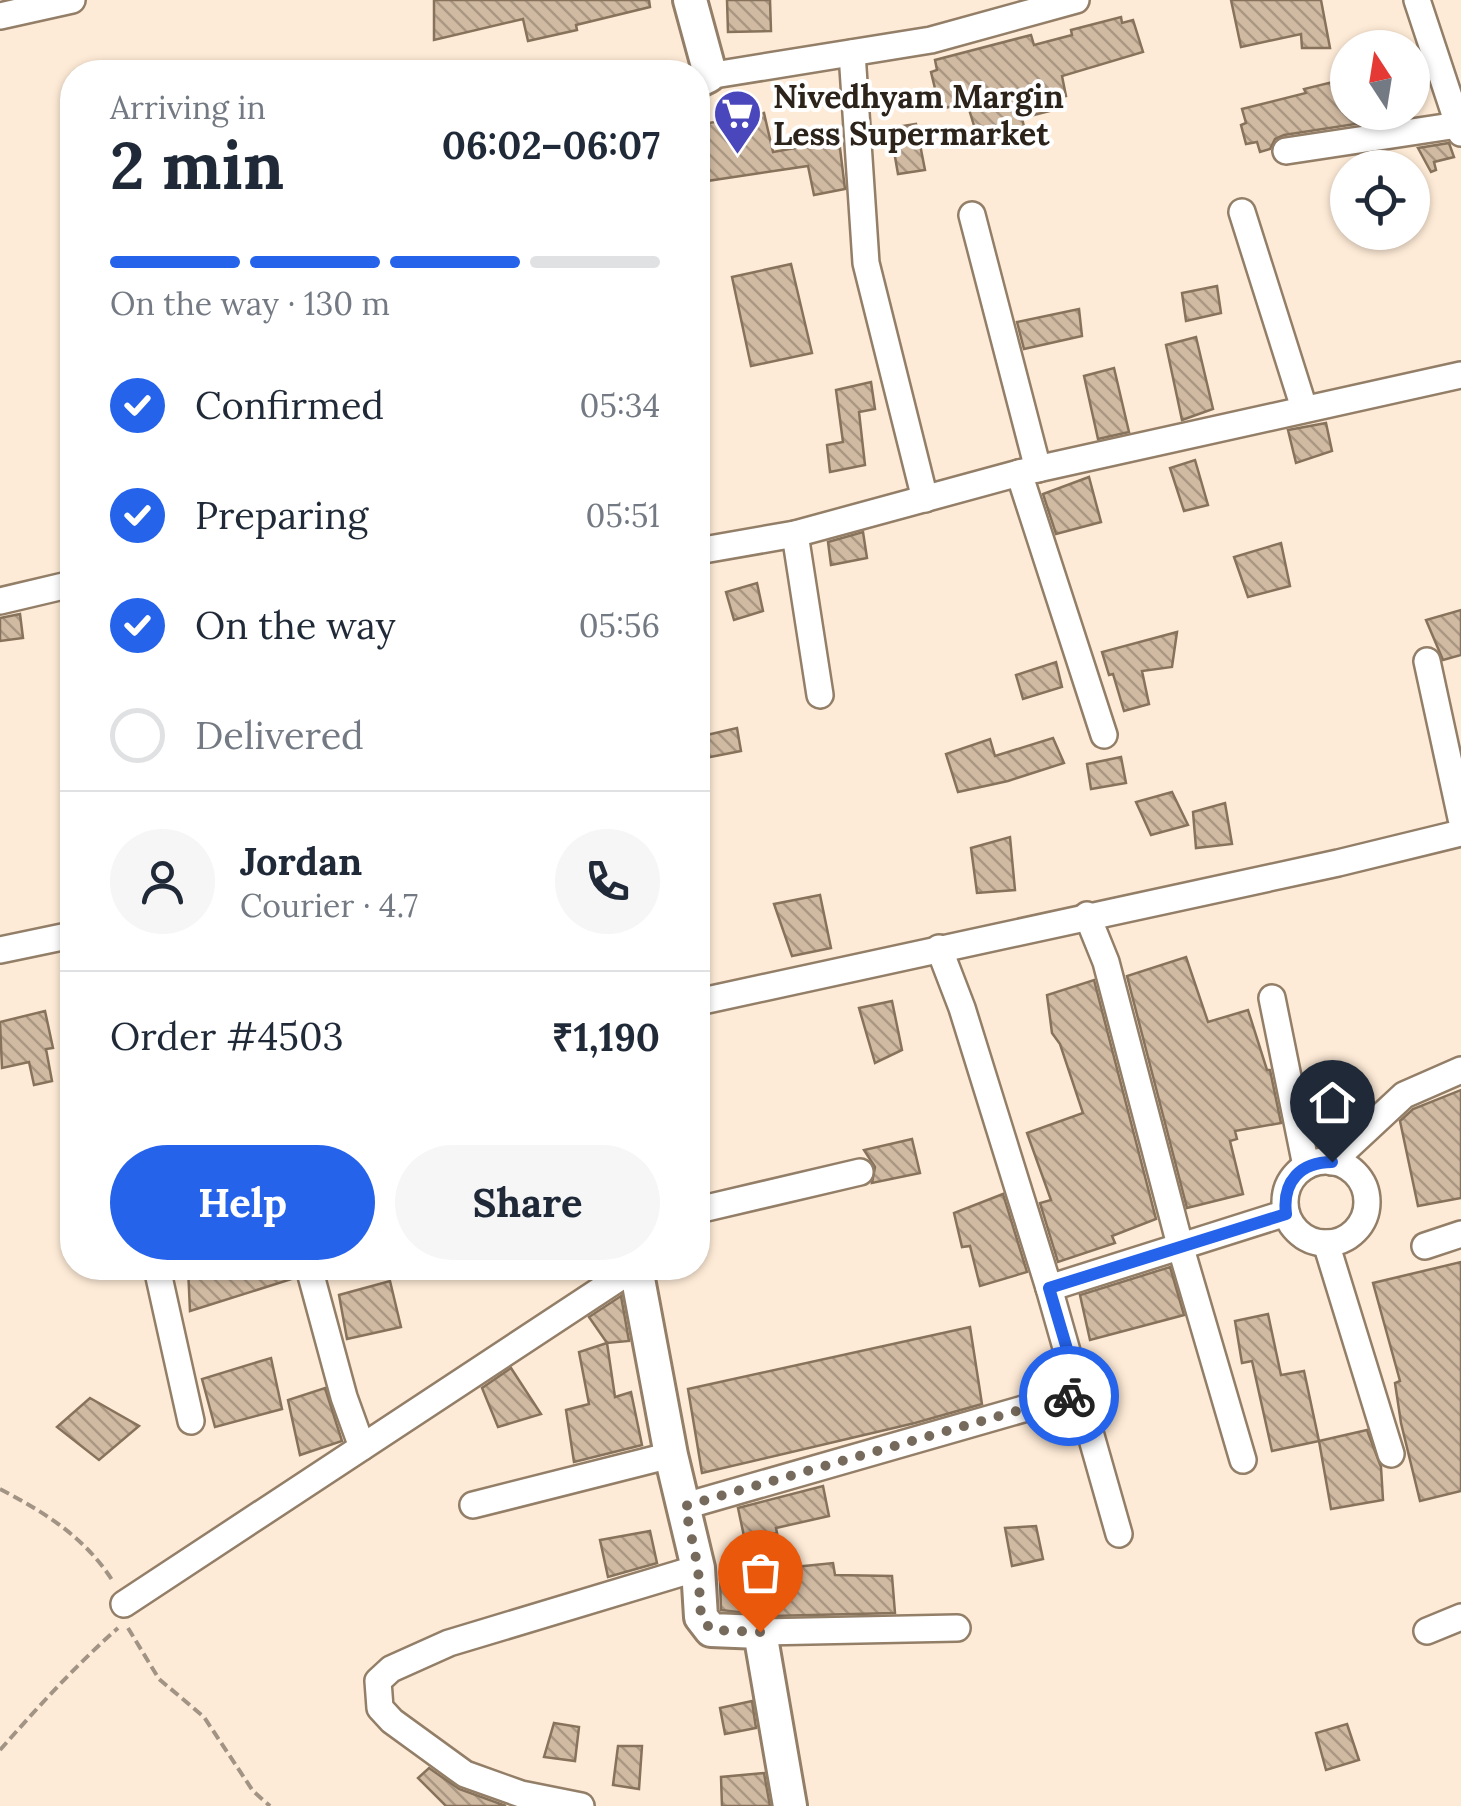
<!DOCTYPE html>
<html lang="en">
<head>
<meta charset="utf-8">
<style>
  body { margin:0; font-family:Lora,serif; background:#f6f6f7; color:#1f2937; height:100vh; display:flex; flex-direction:column; font-size:38px; white-space:nowrap }
  * { box-sizing:border-box; margin:0 }
  p { font-size:32px; color:#747a83 }
  .icon { flex:none; width:55px; height:55px; fill:none; stroke:currentColor; stroke-width:2; stroke-linecap:round; stroke-linejoin:round }
  .map { position:relative; flex:1; overflow:hidden }
  .sheet { position:absolute; left:60px; top:60px; width:650px; height:1220px; display:flex; flex-direction:column; background:#fff; border-radius:40px; box-shadow:0 2px 8px #0004 }
  .sheet>* { flex:none }
  .needle { width:65px; rotate:348deg }
  .buttons { position:absolute; left:1330px; top:30px; display:grid; gap:20px }
  .buttons a { display:grid; place-items:center; width:100px; height:100px; border-radius:50%; background:#fff; box-shadow:0 2px 8px #0004; font-size:50px }
  .pin { position:absolute; display:grid; place-items:center; width:85px; height:85px; color:#fff; margin:-102px -42px; border-radius:50% 50% 50% 0; rotate:-45deg; box-shadow:0 0 10px #0007 }
  .pin .icon { rotate:45deg }
  .courier { position:absolute; display:grid; place-items:center; width:100px; height:100px; margin:-50px; border:8px solid #2563eb; border-radius:50%; background:#fff; color:#222; box-shadow:0 2px 12px #0007 }
  .summary em { font-style:normal; font-weight:700 }
  .summary div { display:flex; flex-direction:column-reverse }
  .summary { display:flex; align-items:center; justify-content:space-between; height:170px; padding:0 50px }
  h1 { font-size:65px; font-weight:700; line-height:75px }
  .bar { display:grid; grid-template-columns:repeat(4,1fr); gap:15px 10px; align-content:center; height:120px; padding:0 50px }
  .bar i { height:12px; border-radius:8px; background:#e0e1e3 }
  .bar .selected { background:#2563eb }
  .bar p { grid-column:span 4 }
  .line { display:flex; align-items:center; gap:25px; padding:0 50px; border-top:2px solid #e0e1e3 }
  .line div { flex:1 }
  .round { display:grid; place-items:center; flex:none; width:105px; height:105px; border-radius:52px; background:#f6f6f7 }
  ol { padding:0 50px; list-style:none }
  li { display:flex; align-items:center; gap:30px; height:110px }
  li p { margin-inline-start:auto }
  li .icon { padding:10px; border-radius:50%; background:#2563eb; color:#fff; stroke-width:4 }
  li:last-child { color:#747a83 }
  li i { width:55px; height:55px; border:5px solid #e0e1e3; border-radius:50% }
  .primary-button { display:flex; gap:20px; margin-top:auto; padding:20px 50px }
  .primary-button a { flex:1; height:115px; border-radius:60px; background:#2563eb; color:#fff; font-size:40px; font-weight:700; line-height:115px; text-align:center }
  .primary-button a+a { background:#f6f6f7; color:#1f2937 }
  .map>svg:first-child { display:block }
  .building { fill:url(#building-back-hatch); stroke:#87725c; stroke-width:2.5 }
  .lines { fill:none; stroke-linecap:round; stroke-linejoin:round }
  .minor-casing { stroke:#937e68; stroke-width:30 }
  .major-casing { stroke:#937e68; stroke-width:38 }
  .path { stroke:#a29485; stroke-width:4; stroke-dasharray:10 5; stroke-linecap:butt }
  .minor { stroke:#fff; stroke-width:25 }
  .major { stroke:#fff; stroke-width:32 }
  .done { stroke:#766a5d; stroke-width:10; stroke-dasharray:0 18 }
  .route { stroke:#2563eb; stroke-width:12 }
  .labels { text-anchor:middle; dominant-baseline:central; stroke-width:8; stroke-linejoin:round; paint-order:stroke }
  .poi-label { font-size:32px; font-weight:bold; fill:#2c241b; stroke:#fff; text-anchor:start }
</style>
</head>
<body>
<div class="map">
<svg width="1461" height="1806" viewBox="0 0 1461 1806">
  <defs>
    <pattern id="building-back-hatch" width="6" height="6" patternUnits="userSpaceOnUse" patternTransform="scale(2.5)"><rect width="6" height="6" fill="#d1baa2"/><path d="M-1 5l2 2M0 0l6 6M5-1l2 2" fill="none" stroke="#aa9783"/></pattern>
  </defs>
  <rect width="100%" height="100%" fill="#feebd7"/>
  <g class="building">
    <polygon points="434,0 649,0 650,7 576,25 577,30 528,41 523,19 434,40"/>
    <polygon points="727,0 770,0 771,31 728,32"/>
    <polygon points="1231,0 1321,0 1330,48 1302,48 1301,34 1241,47"/>
    <polygon points="1121,17 1122,23 1133,20 1143,52 1062,76 1066,96 1058,98 1061,108 1022,118 1025,131 990,140 988,128 976,132 967,103 940,109 931,72 937,70 935,60 1031,35 1034,45 1072,35 1071,30"/>
    <polygon points="1345,79 1348,112 1388,112 1388,119 1284,135 1275,139 1270,149 1260,152 1257,142 1246,144 1241,125 1246,123 1242,109 1306,93 1304,89"/>
    <polygon points="764,113 773,152 839,140 845,189 814,195 808,166 707,181 698,142 698,125"/>
    <polygon points="916,124 925,170 898,174 890,128"/>
    <polygon points="1449,143 1454,157 1434,162 1436,170 1431,172 1418,148"/>
    <polygon points="791,264 812,353 751,366 732,277"/>
    <polygon points="1217,286 1221,313 1186,321 1182,293"/>
    <polygon points="1079,309 1082,336 1024,349 1017,322"/>
    <polygon points="1196,337 1213,409 1182,420 1166,345"/>
    <polygon points="1114,368 1129,432 1098,439 1084,376"/>
    <polygon points="871,382 875,409 859,412 865,465 830,472 827,445 843,442 836,390"/>
    <polygon points="1326,423 1332,451 1296,463 1288,430"/>
    <polygon points="1195,460 1208,505 1184,511 1170,468"/>
    <polygon points="1089,477 1101,522 1056,534 1043,494"/>
    <polygon points="863,532 867,558 831,565 828,542"/>
    <polygon points="1281,543 1290,586 1248,597 1234,557"/>
    <polygon points="757,583 763,611 734,620 726,592"/>
    <polygon points="1461,610 1461,655 1443,660 1426,620"/>
    <polygon points="20,614 23,638 0,641 0,618"/>
    <polygon points="1177,632 1172,667 1142,671 1149,704 1124,711 1113,674 1109,675 1102,652"/>
    <polygon points="1056,662 1062,687 1023,699 1016,675"/>
    <polygon points="737,728 741,751 700,759 698,737"/>
    <polygon points="1053,738 1064,763 1008,781 958,792 946,754 990,739 995,756"/>
    <polygon points="1121,757 1126,783 1091,789 1087,764"/>
    <polygon points="1172,792 1188,825 1151,835 1136,802"/>
    <polygon points="1225,803 1232,844 1196,848 1193,812"/>
    <polygon points="1010,837 1015,890 977,893 971,848"/>
    <polygon points="820,895 831,948 792,956 774,904"/>
    <polygon points="1186,957 1208,1022 1248,1010 1267,1070 1270,1070 1281,1123 1235,1131 1237,1139 1230,1141 1243,1194 1187,1208 1127,976"/>
    <polygon points="1094,980 1156,1219 1112,1236 1115,1243 1058,1262 1040,1203 1051,1200 1027,1133 1083,1113 1060,1044 1052,1033 1047,995"/>
    <polygon points="892,1001 902,1050 875,1063 859,1008"/>
    <polygon points="45,1011 53,1048 46,1049 52,1081 34,1085 29,1062 2,1068 0,1022"/>
    <polygon points="1461,1090 1461,1198 1418,1206 1400,1121 1413,1109"/>
    <polygon points="912,1139 920,1173 872,1183 875,1167 864,1150"/>
    <polygon points="1003,1194 1027,1272 980,1286 970,1246 962,1247 954,1213"/>
    <polygon points="1461,1262 1461,1491 1420,1501 1401,1423 1395,1383 1400,1381 1373,1283"/>
    <polygon points="1170,1267 1184,1315 1090,1340 1080,1295"/>
    <polygon points="188,1268 293,1268 295,1278 190,1311"/>
    <polygon points="390,1281 401,1327 347,1339 339,1295"/>
    <polygon points="621,1296 629,1341 607,1343 589,1317"/>
    <polygon points="1268,1314 1281,1375 1304,1371 1319,1441 1272,1451 1252,1361 1242,1363 1235,1321"/>
    <polygon points="970,1327 982,1404 915,1423 702,1473 688,1389"/>
    <polygon points="607,1343 615,1397 631,1392 642,1445 574,1462 566,1410 589,1404 579,1352"/>
    <polygon points="271,1358 282,1409 215,1427 202,1379"/>
    <polygon points="511,1368 541,1414 498,1427 482,1388"/>
    <polygon points="325,1388 342,1441 300,1455 288,1400"/>
    <polygon points="90,1398 139,1426 99,1460 57,1427"/>
    <polygon points="1367,1430 1381,1467 1383,1500 1331,1509 1319,1441"/>
    <polygon points="823,1486 829,1516 776,1528 777,1533 745,1541 738,1508"/>
    <polygon points="1036,1526 1043,1559 1012,1566 1005,1528"/>
    <polygon points="650,1531 657,1563 608,1577 600,1540"/>
    <polygon points="833,1563 835,1575 892,1576 895,1613 771,1616 721,1610 720,1579 795,1573 795,1567"/>
    <polygon points="752,1701 756,1728 725,1734 720,1708"/>
    <polygon points="554,1723 579,1727 575,1761 544,1757"/>
    <polygon points="1347,1724 1359,1760 1326,1770 1316,1733"/>
    <polygon points="618,1746 642,1746 639,1789 613,1785"/>
    <polygon points="429,1768 459,1789 506,1806 446,1806 418,1778"/>
    <polygon points="764,1773 770,1806 722,1806 721,1777"/>
  </g>
  <g class="lines">
    <defs>
      <g id="minor">
        <polyline points="1417,0 1461,133"/>
        <polyline points="0,16 72,0"/>
        <polyline points="852,53 866,263 925,499"/>
        <polyline points="708,76 931,40 1076,0"/>
        <polyline points="1286,151 1458,125"/>
        <polyline points="1242,212 1304,408"/>
        <polyline points="972,215 1038,469"/>
        <polyline points="795,534 820,695"/>
        <polyline points="698,551 795,534 1019,473"/>
        <polyline points="0,601 72,584"/>
        <polyline points="1427,661 1461,818"/>
        <polyline points="1104,735 1019,473 1461,375"/>
        <polyline points="1087,915 1106,962 1180,1245 1243,1460"/>
        <polyline points="939,948 962,1008 1049,1288 1119,1534"/>
        <polyline points="0,950 72,935"/>
        <polyline points="1272,998 1306,1166"/>
        <polyline points="698,1002 1338,863 1461,833"/>
        <circle cx="1326" cy="1202" r="41"/>
        <polyline points="1332,1162 1404,1095 1461,1070"/>
        <polyline points="698,1210 860,1172"/>
        <polyline points="1326,1243 1391,1454"/>
        <polyline points="1425,1246 1461,1234"/>
        <polyline points="157,1268 191,1421"/>
        <polyline points="309,1268 344,1397 362,1447"/>
        <polyline points="1049,1288 1286,1213"/>
        <polyline points="473,1505 671,1455"/>
        <polyline points="685,1506 1079,1393"/>
        <polyline points="124,1604 634,1268"/>
        <polyline points="1427,1631 1461,1617"/>
        <polyline points="760,1632 957,1628"/>
        <polyline points="581,1806 521,1794 465,1774 392,1721 380,1708 378,1681 391,1669 449,1643 698,1568"/>
      </g>
      <g id="major">
        <polyline points="690,0 708,66 708,76 698,81"/>
        <polyline points="636,1268 671,1455 698,1568 701,1617 711,1630 760,1632 790,1806"/>
      </g>
    </defs>
    <use href="#minor" class="minor-casing"/>
    <use href="#major" class="major-casing"/>
    <g class="path">
      <path d="M 0,1489 C 46,1513 86,1538 114,1583"/>
      <polyline points="128,1628 159,1679 204,1717 253,1791 270,1806"/>
      <path d="M 0,1750 C 38,1707 76,1665 118,1628"/>
    </g>
    <use href="#minor" class="minor"/>
    <use href="#major" class="major"/>
  </g>
  <g class="lines">
    <polyline class="done" points="760,1632 711,1630 701,1617 698,1568 685,1506 1069,1396"/>
    <path class="route" d="M 1069,1396 L 1080,1393 L 1049,1288 L 1286,1214 C 1282,1181 1301,1162 1332,1162"/>
  </g>
  <defs>
    <symbol id="supermarket-pin" viewBox="-11 -11 22 30"><path d="M0 17L-7.5 6A9.5 9.5 0 1 1 7.5 6Z" fill="#4a47bd" stroke="#fff"/><path d="M-6-5.5h2.5l.6 2H6L4.5 2H-2.5L-4.4-4H-6ZM-1.5 3.2a1.3 1.3 0 1 0 .1 0ZM3 3.2a1.3 1.3 0 1 0 .1 0Z" fill="#fff"/></symbol>
  </defs>
  <g fill-rule="evenodd">
    <use href="#supermarket-pin" x="710" y="86" width="55" height="75"/>
  </g>
  <g class="labels">
    <g class="poi-label">
      <text x="773" y="96">Nivedhyam Margin<tspan x="773" dy="37">Less Supermarket</tspan></text>
    </g>
  </g>
</svg>
<div class="buttons">
<a><svg class="needle" viewBox="-14 -14 28 28"><path d="M0-13l5 13h-10z" fill="#e53935"/><path d="M0 13l5-13h-10z" fill="#747a83"/></svg></a>
<a><svg class="icon" aria-label="locate" viewBox="0 0 24 24"><circle cx="12" cy="12" r="6"/><path d="M12 2v4M12 18v4M2 12h4M18 12h4"/></svg></a>
</div>
<div class="pin" style="left:760px;top:1632px;background:#ea580c"><svg class="icon" aria-label="bag" viewBox="0 0 24 24"><path d="M5 8h14l-1 12H6zM9 8a3 3 0 0 1 6 0"/></svg></div>
<div class="pin" style="left:1332px;top:1162px;background:#1f2937"><svg class="icon" aria-label="home" viewBox="0 0 24 24"><path d="M3 11l9-7 9 7M6 9v11h12V9"/></svg></div>
<div class="courier" style="left:1069px;top:1396px"><svg class="icon" aria-label="bike" viewBox="0 0 24 24"><circle cx="6" cy="16" r="4"/><circle cx="18" cy="16" r="4"/><path d="M6 16l4-8h5l3 8M10 8l3 8H6M13 5h3"/></svg></div>
<section class="sheet">
<div class="summary"><div><h1>2 min</h1><p>Arriving in</p></div><em>06:02–06:07</em></div>
<div class="bar"><i class="selected"></i><i class="selected"></i><i class="selected"></i><i></i><p>On the way · 130 m</p></div>
<ol>
<li><svg class="icon" aria-label="check" viewBox="0 0 24 24"><path d="M5 12l5 5 9-10"/></svg>Confirmed<p>05:34</p></li>
<li><svg class="icon" aria-label="check" viewBox="0 0 24 24"><path d="M5 12l5 5 9-10"/></svg>Preparing<p>05:51</p></li>
<li><svg class="icon" aria-label="check" viewBox="0 0 24 24"><path d="M5 12l5 5 9-10"/></svg>On the way<p>05:56</p></li>
<li><i></i>Delivered</li>
</ol>
<div class="line" style="height:180px"><a class="round"><svg class="icon" aria-label="person" viewBox="0 0 24 24"><circle cx="12" cy="8" r="4"/><path d="M4 21q1-7 8-7t8 7"/></svg></a><div><b>Jordan</b><p>Courier · 4.7</p></div><a class="round"><svg class="icon" aria-label="phone" viewBox="0 0 24 24"><path d="M5 4h4l2 5-3 2q2 4 5 5l2-3 5 2v4C11 20 4 13 5 4z"/></svg></a></div>
<div class="line" style="height:130px"><div>Order #4503</div><b>₹1,190</b></div>
<div class="primary-button"><a>Help</a><a>Share</a></div>
</section>
</div>
</body>
</html>
